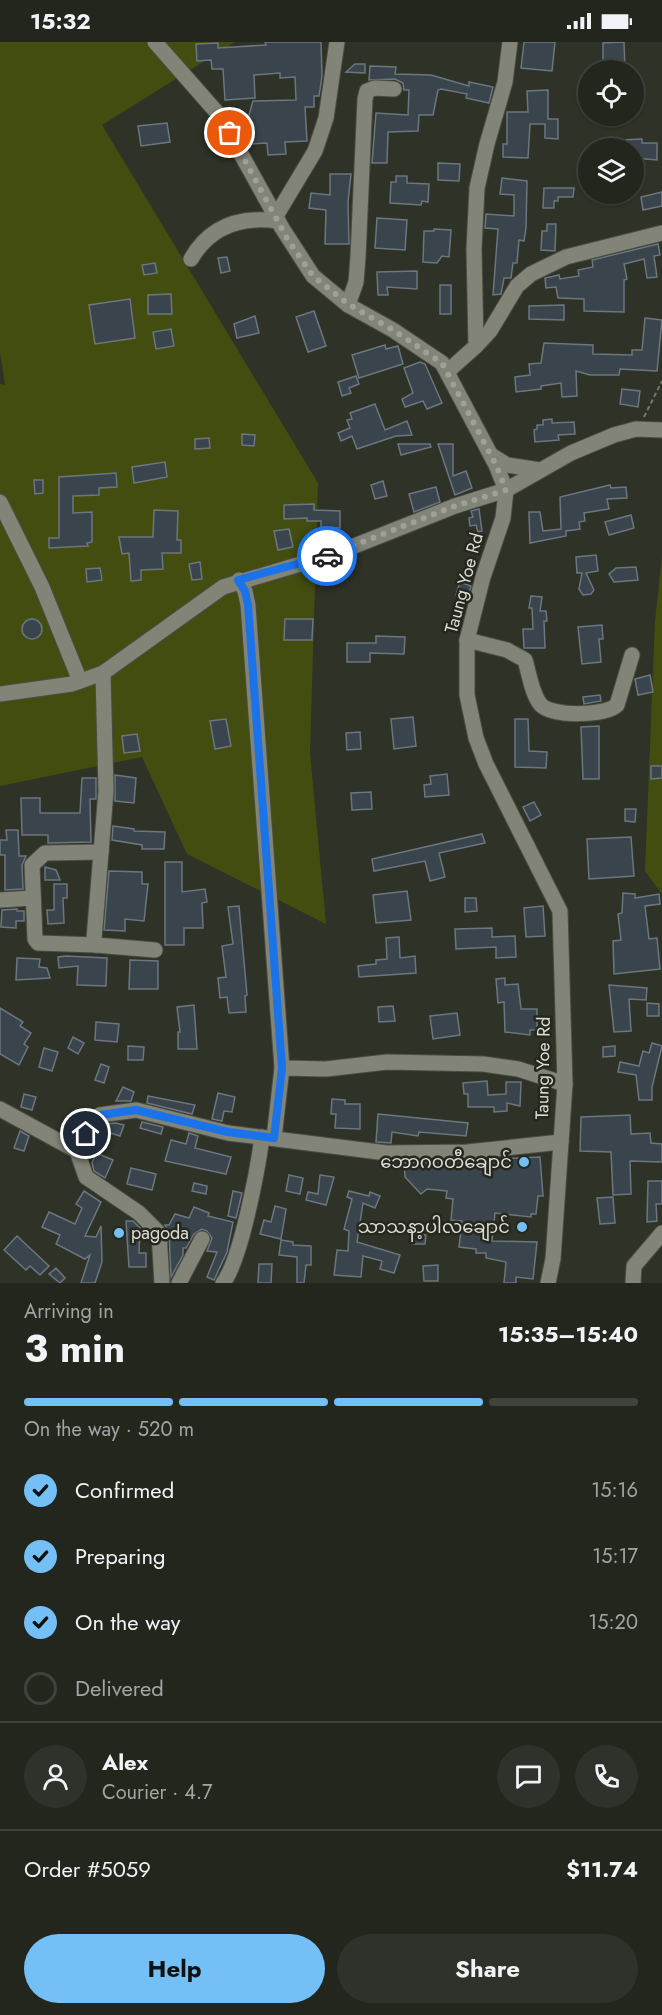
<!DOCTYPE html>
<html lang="en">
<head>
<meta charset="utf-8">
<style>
  body { margin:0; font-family:Jost,"Noto Sans Myanmar",sans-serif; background:#2f322a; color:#f1f3f6; height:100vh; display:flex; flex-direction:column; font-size:22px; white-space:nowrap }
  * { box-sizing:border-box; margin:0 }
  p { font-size:20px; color:#a3a5a4 }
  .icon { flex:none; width:33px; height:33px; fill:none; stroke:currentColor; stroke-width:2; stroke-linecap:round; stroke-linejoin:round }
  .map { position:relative; height:1241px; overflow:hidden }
  .panel { display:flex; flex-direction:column; background:#23261d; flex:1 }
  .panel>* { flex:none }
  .buttons { position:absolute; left:578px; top:18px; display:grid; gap:12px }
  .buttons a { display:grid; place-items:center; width:66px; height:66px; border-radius:50%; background:#23261d; box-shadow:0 2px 4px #0004,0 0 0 2px #40433b; font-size:30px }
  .pin { position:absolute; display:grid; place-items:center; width:51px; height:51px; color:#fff; margin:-26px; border:3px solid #fff; border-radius:50%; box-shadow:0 2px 6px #0007 }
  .courier { position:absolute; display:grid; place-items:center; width:60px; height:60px; margin:-30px; border:4px solid #1a73e8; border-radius:50%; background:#fff; color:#222; box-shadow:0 2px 8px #0007 }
  .overview em { font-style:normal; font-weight:700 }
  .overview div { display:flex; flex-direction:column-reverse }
  .overview { display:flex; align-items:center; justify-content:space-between; height:102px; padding:0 24px }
  h1 { font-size:39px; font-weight:700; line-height:45px }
  .bar { display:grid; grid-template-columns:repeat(4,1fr); gap:9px 6px; align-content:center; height:72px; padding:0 24px }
  .bar i { height:8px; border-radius:4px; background:#40433b }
  .bar .current { background:#74c0f6 }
  .bar p { grid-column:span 4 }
  .line { display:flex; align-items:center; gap:15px; padding:0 24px; border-top:2px solid #40433b }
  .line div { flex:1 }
  .round { display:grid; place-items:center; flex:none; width:63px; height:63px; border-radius:32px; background:#2f322a }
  ol { padding:0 24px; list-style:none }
  li { display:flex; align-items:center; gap:18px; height:66px }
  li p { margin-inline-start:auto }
  li .icon { padding:6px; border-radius:50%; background:#74c0f6; color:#111; stroke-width:4 }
  li:last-child { color:#a3a5a4 }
  li i { width:33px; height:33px; border:3px solid #40433b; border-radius:50% }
  .action { display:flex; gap:12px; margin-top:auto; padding:12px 24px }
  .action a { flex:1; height:69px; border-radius:36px; background:#74c0f6; color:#111; font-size:24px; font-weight:700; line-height:69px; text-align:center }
  .action a+a { background:#2f322a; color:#f1f3f6 }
  .status { display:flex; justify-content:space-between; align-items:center; height:42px; padding:0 30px; background:#23261d; direction:ltr }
  .status svg { height:16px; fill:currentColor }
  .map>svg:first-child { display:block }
  .green { fill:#444d10 }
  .building { fill:#39444c; stroke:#6b767f; stroke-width:1.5 }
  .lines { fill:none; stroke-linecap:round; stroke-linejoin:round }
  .minor-casing { stroke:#4b4d43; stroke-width:17 }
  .path { stroke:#76786f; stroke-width:2; stroke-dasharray:4.5 3; stroke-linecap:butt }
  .minor { stroke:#818477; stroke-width:15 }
  .done { stroke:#9fa199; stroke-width:6; stroke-dasharray:0 10.8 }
  .route { stroke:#1a73e8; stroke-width:8 }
  .poi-dot { fill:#74c0f6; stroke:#26281d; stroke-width:2 }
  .labels { text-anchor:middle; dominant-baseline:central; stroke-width:5; stroke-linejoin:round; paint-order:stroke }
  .street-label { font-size:18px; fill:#dbddd6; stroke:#26281d }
  .poi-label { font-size:18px; fill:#dbddd6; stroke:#26281d; text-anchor:end }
</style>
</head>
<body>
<div class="status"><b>15:32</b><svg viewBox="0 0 49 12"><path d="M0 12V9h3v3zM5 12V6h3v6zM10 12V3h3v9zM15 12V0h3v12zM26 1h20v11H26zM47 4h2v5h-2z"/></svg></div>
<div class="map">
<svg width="662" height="1241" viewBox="0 0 662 1241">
  <rect width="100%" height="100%" fill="#2f3227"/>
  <g class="green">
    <polygon points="0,0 235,0 102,83 318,441 310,711 326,882 187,812 142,715 0,744 0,342 5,343 0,310"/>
    <polygon points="662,515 662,852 645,829 655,579"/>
  </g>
  <g class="building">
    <polygon points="265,0 321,0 322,34 319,54 314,54 314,65 305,65 307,99 285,100 286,112 268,113 267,101 251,102 249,73 253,59 296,58 295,35 280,36 280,31 254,33 255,56 225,58 223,27 212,27 211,18 197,19 196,2 218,1 218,6 266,3"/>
    <polygon points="524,0 555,0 552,29 521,26"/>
    <polygon points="624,0 625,28 603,28 603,1"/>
    <polygon points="355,22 365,22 365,31 346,30"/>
    <polygon points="370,24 396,25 395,32 431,33 469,44 469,40 493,45 489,61 466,56 467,52 441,47 438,48 433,73 419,73 418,89 388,90 387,121 372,121 376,71 408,73 409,48 404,48 403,41 395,37 369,38"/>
    <polygon points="548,48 548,77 558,77 558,97 545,96 545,82 530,82 528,116 503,115 503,102 507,102 507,70 528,70 527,49"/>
    <polygon points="167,81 170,100 141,104 138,84"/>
    <polygon points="642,97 642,101 657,101 657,118 633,116 633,106 620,106 620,98"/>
    <polygon points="438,121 460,122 459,139 438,138"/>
    <polygon points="330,132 351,132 348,160 349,202 325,202 326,168 309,166 311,151 330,153"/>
    <polygon points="396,134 407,134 407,141 429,142 428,160 422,159 421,163 390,161 391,140 396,140"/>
    <polygon points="502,136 527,139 526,186 524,199 519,198 517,221 513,221 511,236 504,236 501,252 493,253 498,187 485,186 486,172 514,174 514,153 500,152"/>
    <polygon points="544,146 574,146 573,155 558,155 558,159 554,159 554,166 543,166"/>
    <polygon points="662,150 662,164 643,168 641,155"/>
    <polygon points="377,176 407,178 405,208 375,206"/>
    <polygon points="547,182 556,182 555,209 541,208 542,189 547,189"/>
    <polygon points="434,187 451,188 449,215 442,214 437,221 423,220 424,189 434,189"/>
    <polygon points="658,202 660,213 654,214 657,235 647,236 644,217 624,222 627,237 624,238 624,270 584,269 584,257 558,256 556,245 546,246 545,236 559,233 560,237 579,234 578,228 593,225 592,218"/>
    <polygon points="227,215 230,229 221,231 218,216"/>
    <polygon points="155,221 157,231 144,233 142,223"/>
    <polygon points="417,229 417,247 387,245 388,253 378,253 377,230"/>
    <rect x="440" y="243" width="11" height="29"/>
    <polygon points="171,252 172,272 148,272 148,253"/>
    <polygon points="130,257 135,296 95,302 89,263"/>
    <polygon points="564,263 564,278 529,277 529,264"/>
    <polygon points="314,269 326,304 308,310 296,275"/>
    <polygon points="255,274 259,291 237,296 234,282"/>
    <polygon points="645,276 662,278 657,329 620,327 619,333 590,333 576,329 577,354 562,355 561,341 541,344 541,347 516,350 515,335 530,333 529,322 541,321 544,301 593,303 593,312 632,313 632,308 642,308"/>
    <polygon points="171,287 174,304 156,307 153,290"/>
    <polygon points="385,303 386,307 398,304 403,322 359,336 352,313"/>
    <polygon points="420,320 425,322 442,361 427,367 423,359 405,365 402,357 413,351 404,326"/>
    <polygon points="356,334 359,342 349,346 351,351 342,354 338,340"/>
    <polygon points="622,347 640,349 638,365 620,362"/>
    <polygon points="375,362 385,388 407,379 412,393 396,394 357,407 352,394 341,399 338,391 350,386 347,378 352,377 350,371"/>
    <polygon points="552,377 552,381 574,380 575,392 558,393 559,398 535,400 534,388 537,387 537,383 543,383 543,378"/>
    <polygon points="242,392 255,393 254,404 242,403"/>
    <polygon points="209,396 210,406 195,407 195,397"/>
    <polygon points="398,402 430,402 431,405 401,413"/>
    <polygon points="438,402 453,402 453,434 466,429 472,446 455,453"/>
    <polygon points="165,420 167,435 134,441 132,425"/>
    <polygon points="116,431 117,445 99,446 99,453 73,454 73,471 92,470 92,500 87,501 88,504 49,506 49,496 59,496 59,435"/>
    <polygon points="34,438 43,438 43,451 35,452"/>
    <polygon points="383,439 387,454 375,457 371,443"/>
    <polygon points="610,443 611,446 626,445 627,456 607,457 609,467 584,471 585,479 579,480 580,487 566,489 566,494 530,501 529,470 540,470 543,489 561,487 560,455"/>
    <polygon points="436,445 440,460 414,470 409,452"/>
    <polygon points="314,462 314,468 340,469 340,486 321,485 321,479 307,479 307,476 284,477 284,463"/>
    <polygon points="479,467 482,489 478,490 476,483 470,484 469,476 473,475 471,469"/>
    <polygon points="154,468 178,469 177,498 181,498 181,511 162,511 163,527 141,528 141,538 131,539 129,511 122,512 119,495 153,495"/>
    <polygon points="631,473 634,486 609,493 605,480"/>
    <polygon points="289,487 293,505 278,508 274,489"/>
    <polygon points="596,513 598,529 586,531 594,548 591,552 583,553 579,547 582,531 577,531 576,515"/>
    <polygon points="200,520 202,537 192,538 189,522"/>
    <polygon points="636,525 638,538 614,540 609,532 616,526"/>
    <polygon points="100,526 102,538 87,540 86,527"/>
    <polygon points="460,540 471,544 467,557 456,553"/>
    <polygon points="531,554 542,555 540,569 546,569 547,579 544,579 545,606 524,606 523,587 533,587 532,566 529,566"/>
    <polygon points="285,577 313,577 312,598 284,598"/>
    <circle cx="32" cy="587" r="10"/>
    <polygon points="602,583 603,597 599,597 601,620 582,622 578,585"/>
    <polygon points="376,594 405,595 404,612 370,611 370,620 347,620 347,601 376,601"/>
    <polygon points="650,633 653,650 638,653 635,637"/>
    <polygon points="600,653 601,659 584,662 583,655"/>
    <polygon points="413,675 416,704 394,707 391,677"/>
    <polygon points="226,677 231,704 215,707 210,679"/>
    <polygon points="515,677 528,677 529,709 547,710 546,726 515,725"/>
    <polygon points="599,684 599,737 583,737 581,685"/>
    <polygon points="360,690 361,707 347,708 346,691"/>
    <polygon points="137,692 140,709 124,711 122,694"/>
    <polygon points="651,724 662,724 662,736 651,737"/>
    <polygon points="447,732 449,753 425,755 424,743 431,742 430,734"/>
    <polygon points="115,733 136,736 134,761 115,759"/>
    <polygon points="82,736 96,736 96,757 90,757 91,800 48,801 48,793 22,793 21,756 40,756 40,771 80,771"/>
    <polygon points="371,750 372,767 352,768 351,751"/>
    <polygon points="534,760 541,773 530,779 523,765"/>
    <polygon points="625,767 636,767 635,780 625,779"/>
    <polygon points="113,784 134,787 134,789 165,790 164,807 142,807 142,803 112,798"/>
    <polygon points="6,788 18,788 19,814 26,814 22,823 23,847 5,848 5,813 0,813 0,798 7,798"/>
    <polygon points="482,792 485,801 439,811 445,835 430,839 425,819 374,829 372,817"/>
    <polygon points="631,795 634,834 589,837 587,797"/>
    <polygon points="165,820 182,820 182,850 205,847 207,860 202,861 203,886 184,886 184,903 165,903"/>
    <polygon points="45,825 56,828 60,838 45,838"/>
    <polygon points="109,829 142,830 142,842 148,842 144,879 125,877 125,889 104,888"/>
    <polygon points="54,842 67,842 67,856 63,856 64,881 48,882 47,868 54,868"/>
    <polygon points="407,849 411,878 376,881 373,853"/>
    <polygon points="623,851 635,852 635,856 659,852 660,862 645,864 649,897 657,896 660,927 614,932 613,899 621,898 618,872 622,871"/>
    <polygon points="465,856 476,856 477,869 465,870"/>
    <polygon points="239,864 247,953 245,954 246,970 229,971 227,955 220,956 218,936 226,935 222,904 233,902 228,865"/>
    <polygon points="543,864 545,894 526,895 524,866"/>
    <polygon points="17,867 17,869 24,869 24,879 16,879 16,886 1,885 2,868"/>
    <polygon points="492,886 492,895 515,894 516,915 496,916 496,905 456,907 455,887"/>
    <polygon points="399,895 400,916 415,914 416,931 359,935 358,924 376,922 376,918 387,917 386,896"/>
    <polygon points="66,914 107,916 106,944 77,943 78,924 59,926 58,915"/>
    <polygon points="17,916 40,917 39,925 47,926 50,936 16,938"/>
    <polygon points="130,918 158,919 158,947 129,947"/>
    <polygon points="505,936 505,943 518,942 521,967 537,967 537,988 530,988 530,993 505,990 504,960 498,961 496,937"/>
    <polygon points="609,943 647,946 646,958 629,957 631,989 614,990"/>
    <polygon points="647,961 659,962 659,974 647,974"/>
    <polygon points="194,963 197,1007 178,1007 178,990 180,990 177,965"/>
    <polygon points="393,964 395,979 379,980 378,965"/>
    <polygon points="0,966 23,980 20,984 31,991 24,1002 28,1005 19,1023 0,1012"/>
    <polygon points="457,971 460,993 433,997 430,974"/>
    <polygon points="96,980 119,982 117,1000 95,998"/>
    <polygon points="73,995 84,1001 78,1012 68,1006"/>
    <polygon points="652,1001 662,1004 652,1045 652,1058 639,1058 636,1033 618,1030 620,1020 639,1024 643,1009 649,1011"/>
    <polygon points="128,1004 144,1005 143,1018 128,1018"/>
    <polygon points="615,1004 615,1014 603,1015 603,1005"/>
    <polygon points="44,1006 58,1010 52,1029 39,1025"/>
    <polygon points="101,1022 109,1025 104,1041 95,1038"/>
    <polygon points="487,1039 488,1053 506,1052 506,1040 521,1040 520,1064 507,1061 507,1069 494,1070 494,1065 468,1065 468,1052 464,1052 463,1041"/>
    <polygon points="123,1045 134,1050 131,1059 116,1059"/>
    <polygon points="218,1051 235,1055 232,1070 224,1069 222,1079 212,1077"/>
    <polygon points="24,1052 36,1055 32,1068 21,1065"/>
    <polygon points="148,1054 195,1063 192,1072 147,1061"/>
    <polygon points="332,1057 345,1058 345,1062 360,1062 360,1087 335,1086 336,1072 331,1072"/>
    <polygon points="378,1072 468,1081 466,1094 419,1090 418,1094 392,1090 391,1101 376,1100"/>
    <polygon points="630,1073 631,1092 650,1091 651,1101 662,1102 662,1120 630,1119 631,1152 613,1153 611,1110 580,1109 581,1075"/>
    <polygon points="142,1080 163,1085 161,1092 140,1086"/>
    <polygon points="116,1081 124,1083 120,1094 104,1089 106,1082"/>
    <polygon points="20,1089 29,1094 24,1109 14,1106"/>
    <polygon points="189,1091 198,1094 195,1106 231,1115 226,1132 165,1119 171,1098 186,1102"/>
    <polygon points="96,1111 113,1118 105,1136 94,1129 92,1121"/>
    <polygon points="540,1115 543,1154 538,1154 536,1172 531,1172 531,1175 495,1171 492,1199 537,1200 533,1237 516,1235 516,1241 504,1241 506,1220 486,1216 486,1211 476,1211 476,1207 459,1205 462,1179 451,1178 453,1157 446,1156 447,1149 427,1147 421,1152 405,1135 404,1121"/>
    <polygon points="131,1126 156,1132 152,1148 127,1142"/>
    <polygon points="289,1133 303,1136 300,1152 286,1149"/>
    <polygon points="320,1133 334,1135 326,1163 306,1158 308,1150 318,1152"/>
    <polygon points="648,1139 662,1139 662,1162 656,1162 657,1179 647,1180"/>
    <polygon points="194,1141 207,1144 206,1152 192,1149"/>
    <polygon points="84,1149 101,1160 85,1194 96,1195 101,1184 102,1220 95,1241 81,1241 90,1213 85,1217 56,1202 60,1193 42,1185 49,1170 75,1182 82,1166 76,1162"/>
    <polygon points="233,1149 242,1151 236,1176 228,1174"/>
    <polygon points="349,1149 369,1154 370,1150 380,1154 375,1166 363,1161 357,1200 400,1213 394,1231 380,1227 382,1219 363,1214 361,1235 334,1233 337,1208 348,1209 349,1189 344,1187 352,1157 347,1155"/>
    <polygon points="613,1155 615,1181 600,1182 597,1156"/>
    <polygon points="275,1164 286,1167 281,1197 260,1192 264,1178 271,1180"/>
    <polygon points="194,1165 209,1171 208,1174 233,1180 227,1210 214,1238 207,1235 217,1210 207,1209 212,1196 207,1189 202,1187 194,1192 186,1206 183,1206 183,1213 171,1235 169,1190 165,1183 169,1183 175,1172 189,1176"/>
    <polygon points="126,1179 133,1179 140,1186 139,1211 146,1211 146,1225 129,1225"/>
    <polygon points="413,1192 426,1193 425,1202 412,1202"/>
    <polygon points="17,1194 49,1224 40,1233 30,1224 26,1228 4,1208"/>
    <polygon points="281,1198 293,1200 293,1203 311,1204 311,1223 306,1223 304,1241 297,1241 297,1215 279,1213"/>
    <polygon points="259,1222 272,1222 271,1241 258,1241"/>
    <polygon points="438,1223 438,1239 424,1239 423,1224"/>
    <polygon points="56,1226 65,1236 60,1241 49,1232"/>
  </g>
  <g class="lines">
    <defs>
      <g id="minor">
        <polyline points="155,0 220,74 282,186 313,234 348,263 393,288 442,321 496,423 506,448 503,476 483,535 467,598 467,653 476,696 486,722 560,869 565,1042 553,1217 548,1241"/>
        <polyline points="276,174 315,109 326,76 337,0"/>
        <path d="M 191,217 C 210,184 241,174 278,179"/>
        <polyline points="348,263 356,240 358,215 365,57 367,49 375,46 394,47"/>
        <polyline points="476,304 490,289 517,244 531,232 566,215 662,191"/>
        <polyline points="447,330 476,304 474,207 477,146 487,102 505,40 510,0"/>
        <polyline points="491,413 507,423 540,428"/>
        <polyline points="0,460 42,545 80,639"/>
        <polyline points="239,538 245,549 248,563 282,1026"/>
        <path d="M 467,598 L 507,608 L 525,618 C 529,631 532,653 541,663 C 553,675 605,674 617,663 L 632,613"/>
        <polyline points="103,631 106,749 94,897 96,903 155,908"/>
        <polyline points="0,652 72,642 103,631 223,545 334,512 455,464 506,448 571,411 614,393 636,387 662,388"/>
        <polyline points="0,858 33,856"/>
        <polyline points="96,903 38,901 35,897 32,823 45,811 101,810"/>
        <polyline points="0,1067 77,1109 86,1135 139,1171 159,1191 162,1241"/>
        <polyline points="274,1096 282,1026 326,1027 387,1020 483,1022 518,1027 565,1042"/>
        <polyline points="77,1109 95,1076 100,1073 136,1068 228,1091 387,1111 467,1110 561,1100"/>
        <polyline points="179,1241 202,1197"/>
        <path d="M 223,1241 C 241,1218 258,1126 262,1095"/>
        <polyline points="633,1241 634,1224 662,1191"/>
      </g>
    </defs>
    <use href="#minor" class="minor-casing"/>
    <polyline class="path" points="644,375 662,339"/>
    <use href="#minor" class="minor"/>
  </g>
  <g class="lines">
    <polyline class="done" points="230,91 288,198 313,234 348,262 393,288 442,321 496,423 506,448 455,464 327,514"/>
    <polyline class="route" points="86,1092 100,1073 136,1068 228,1090 274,1096 282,1026 248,563 245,549 238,538 327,514"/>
  </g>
  <g class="poi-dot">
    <circle cx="524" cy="1120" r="6"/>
    <circle cx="522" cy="1185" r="6"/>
    <circle cx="119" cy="1191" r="6"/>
  </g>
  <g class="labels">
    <g class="street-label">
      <text transform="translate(464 541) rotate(-75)">Taung Yoe Rd</text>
      <text transform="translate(543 1026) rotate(-89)">Taung Yoe Rd</text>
    </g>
    <g class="poi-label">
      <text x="512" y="1120">ဘောဂဝတီချောင်</text>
      <text x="510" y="1185">သာသနာ့ပါလချောင်</text>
      <text x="131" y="1191" text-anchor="start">pagoda</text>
    </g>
  </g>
</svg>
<div class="buttons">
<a><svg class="icon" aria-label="locate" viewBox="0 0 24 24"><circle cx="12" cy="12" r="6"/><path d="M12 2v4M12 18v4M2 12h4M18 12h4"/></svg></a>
<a><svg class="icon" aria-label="layers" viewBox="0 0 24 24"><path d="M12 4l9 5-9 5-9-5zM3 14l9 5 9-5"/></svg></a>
</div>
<div class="pin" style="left:230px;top:91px;background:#ea580c"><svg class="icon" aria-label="bag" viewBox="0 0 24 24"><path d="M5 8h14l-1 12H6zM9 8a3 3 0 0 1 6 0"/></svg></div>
<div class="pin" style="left:86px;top:1092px;background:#1f2937"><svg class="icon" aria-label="home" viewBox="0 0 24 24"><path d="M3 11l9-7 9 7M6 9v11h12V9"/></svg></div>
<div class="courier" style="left:327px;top:514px"><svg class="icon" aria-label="car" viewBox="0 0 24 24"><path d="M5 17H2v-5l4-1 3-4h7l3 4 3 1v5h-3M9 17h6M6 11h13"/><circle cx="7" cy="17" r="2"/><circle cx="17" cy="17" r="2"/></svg></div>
</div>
<section class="panel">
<div class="overview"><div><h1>3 min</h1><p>Arriving in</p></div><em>15:35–15:40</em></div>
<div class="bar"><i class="current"></i><i class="current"></i><i class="current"></i><i></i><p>On the way · 520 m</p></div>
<ol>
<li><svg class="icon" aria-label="check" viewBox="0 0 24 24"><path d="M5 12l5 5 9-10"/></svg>Confirmed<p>15:16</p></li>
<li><svg class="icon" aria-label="check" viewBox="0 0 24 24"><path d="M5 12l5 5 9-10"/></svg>Preparing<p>15:17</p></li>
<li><svg class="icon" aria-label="check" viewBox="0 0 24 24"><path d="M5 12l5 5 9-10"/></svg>On the way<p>15:20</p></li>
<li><i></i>Delivered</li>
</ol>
<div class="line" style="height:108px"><a class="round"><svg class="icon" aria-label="person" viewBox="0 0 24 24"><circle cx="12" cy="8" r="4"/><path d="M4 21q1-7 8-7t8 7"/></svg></a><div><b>Alex</b><p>Courier · 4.7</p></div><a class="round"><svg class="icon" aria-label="chat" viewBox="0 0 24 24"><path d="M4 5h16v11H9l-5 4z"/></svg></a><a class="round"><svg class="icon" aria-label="phone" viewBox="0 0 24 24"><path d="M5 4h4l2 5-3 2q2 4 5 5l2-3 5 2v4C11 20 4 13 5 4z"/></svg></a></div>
<div class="line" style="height:78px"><div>Order #5059</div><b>$11.74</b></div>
<div class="action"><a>Help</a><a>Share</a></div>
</section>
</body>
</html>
